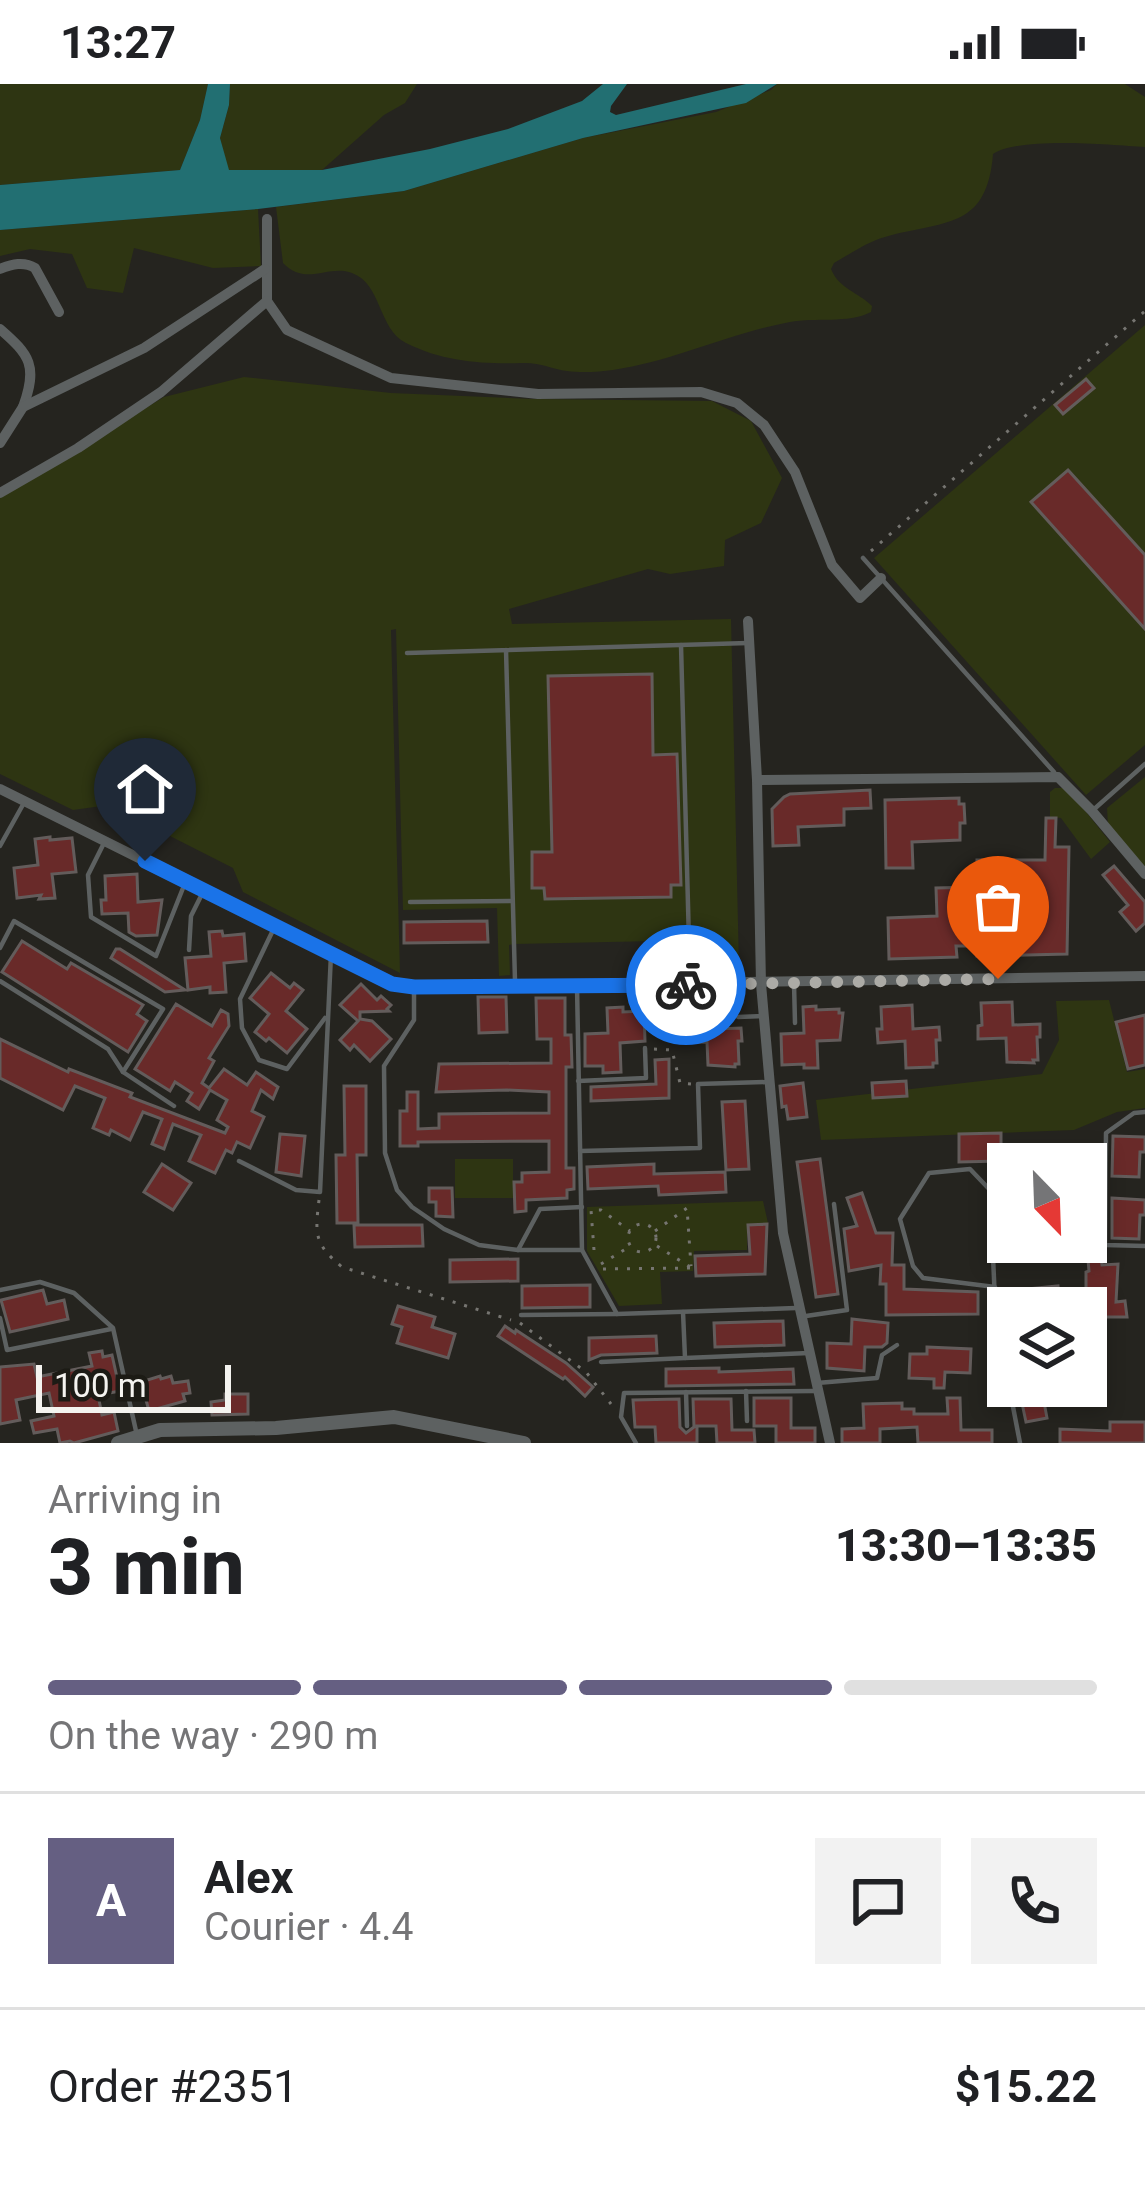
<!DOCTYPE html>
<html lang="en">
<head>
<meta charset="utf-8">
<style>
  body { margin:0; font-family:Roboto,sans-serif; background:#f2f2f2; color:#202124; height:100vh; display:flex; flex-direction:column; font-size:45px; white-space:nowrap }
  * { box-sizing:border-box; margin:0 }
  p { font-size:39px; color:#757577 }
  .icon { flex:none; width:66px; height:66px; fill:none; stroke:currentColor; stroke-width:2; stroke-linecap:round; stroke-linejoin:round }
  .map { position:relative; height:1359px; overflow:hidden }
  .sheet { display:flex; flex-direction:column; background:#fff; flex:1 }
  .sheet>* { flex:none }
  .needle { width:78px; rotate:157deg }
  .controls { position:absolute; left:987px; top:1059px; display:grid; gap:24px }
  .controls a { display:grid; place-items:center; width:120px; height:120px; border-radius:0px; background:#fff; box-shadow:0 6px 18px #0003; font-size:60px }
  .scale { position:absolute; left:36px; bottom:30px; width:195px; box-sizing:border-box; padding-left:12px; border:6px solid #f4f3ef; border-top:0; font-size:33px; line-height:42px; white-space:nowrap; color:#f4f3ef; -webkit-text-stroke:9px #1c1b15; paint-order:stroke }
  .pin { position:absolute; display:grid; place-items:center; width:102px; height:102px; color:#fff; margin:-123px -51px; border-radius:50% 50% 50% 0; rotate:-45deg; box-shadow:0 0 12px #0007 }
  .pin .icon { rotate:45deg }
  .courier { position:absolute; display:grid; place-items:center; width:120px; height:120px; margin:-60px; border:9px solid #1a73e8; border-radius:50%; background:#fff; color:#222; box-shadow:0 3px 15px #0007 }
  .head em { font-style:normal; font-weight:800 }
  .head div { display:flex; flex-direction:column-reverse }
  .head { display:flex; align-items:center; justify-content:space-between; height:204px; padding:0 48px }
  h1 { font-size:78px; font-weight:800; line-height:90px }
  .bar { display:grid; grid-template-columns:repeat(4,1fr); gap:18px 12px; align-content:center; height:144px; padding:0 48px }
  .bar i { height:15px; border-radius:9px; background:#e0e0e0 }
  .bar .selected { background:#655f82 }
  .bar p { grid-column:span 4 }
  .line { display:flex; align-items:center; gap:30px; padding:0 48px; border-top:3px solid #e0e0e0 }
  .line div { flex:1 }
  .round { display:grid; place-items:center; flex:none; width:126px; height:126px; border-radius:0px; background:#f2f2f2 }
  .status { display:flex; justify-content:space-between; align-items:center; height:84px; padding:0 60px; background:#fff; direction:ltr }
  .status svg { height:33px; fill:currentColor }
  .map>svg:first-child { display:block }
  .green { fill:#2e3512 }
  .water { fill:#226f72 }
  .building { fill:#692a29; stroke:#635c5b; stroke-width:3 }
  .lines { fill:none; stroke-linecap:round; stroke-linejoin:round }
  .path { stroke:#767571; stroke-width:3; stroke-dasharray:3 9; stroke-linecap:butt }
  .service { stroke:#5d6161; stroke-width:4.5 }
  .minor { stroke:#5d6161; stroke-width:10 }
  .tertiary { stroke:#5d6161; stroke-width:14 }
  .done { stroke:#acaba6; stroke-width:12; stroke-dasharray:0 21.6 }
  .route { stroke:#1a73e8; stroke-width:15 }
</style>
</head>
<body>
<div class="status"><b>13:27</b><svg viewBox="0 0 49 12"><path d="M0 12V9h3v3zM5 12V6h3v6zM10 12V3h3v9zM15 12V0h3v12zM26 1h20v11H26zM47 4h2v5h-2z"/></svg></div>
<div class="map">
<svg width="1145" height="1359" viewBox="0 0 1145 1359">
  <rect width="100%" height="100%" fill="#25241f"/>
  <g class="green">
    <polygon points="0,0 208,0 200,36 180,86 0,101"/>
    <polygon points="230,0 417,0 405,19 384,31 322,86 228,86 220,54 229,21"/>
    <path d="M 777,0 L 1125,0 L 1145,13 L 1145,63 C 1110,61 1021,52 993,70 C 987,147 943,136 885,153 C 867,158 850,170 834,179 L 831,185 C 839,205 858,208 872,222 L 871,228 C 848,240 815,233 790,238 C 730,249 674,277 613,286 C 599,288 581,289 567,287 C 552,285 539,278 522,279 C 482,280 444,278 406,259 C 378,245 382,200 352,189 C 328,180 306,203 283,179 L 276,123 L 404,107 L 583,54 L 716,28 L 771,6 Z"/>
    <polygon points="258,125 261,182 213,184 134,164 123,209 87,204 72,170 30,165 0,172 0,146"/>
    <polygon points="1145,241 1145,661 1086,711 874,474"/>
    <polygon points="244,293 391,309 532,315 712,317 751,337 782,394 761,439 725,456 724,482 670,490 648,485 509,525 512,540 731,535 739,883 705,884 704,856 514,860 509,861 510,891 499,892 497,824 403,826 396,545 391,546 400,889 243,808 233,784 109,721 73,726 0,690 0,413 164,313"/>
    <polygon points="1145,693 1145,786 1108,741 1107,724"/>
    <polygon points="1055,704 1067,704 1110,758 1091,775 1061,734 1050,733 1050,708"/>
    <polygon points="1109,916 1127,988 1145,985 1145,1024 1117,1028 1074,1046 821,1056 816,1016 1042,990 1059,956 1056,917"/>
    <rect x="455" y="1075" width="58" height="39"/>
    <polygon points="763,1117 768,1139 747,1140 747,1166 694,1167 693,1187 660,1188 662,1220 619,1222 587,1167 587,1123"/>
  </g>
  <g class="water">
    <polygon points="208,0 230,0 229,21 220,54 229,86 322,86 430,65 508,45 582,17 603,0 627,0 611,22 610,28 616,31 746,0 777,0 746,19 583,54 404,107 258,125 0,146 0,101 180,86 200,36"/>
    <polygon points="1103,1232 1103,1295 1100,1301 1086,1300 1086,1233"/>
  </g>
  <g class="building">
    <polygon points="1086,295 1094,304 1063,330 1055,321"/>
    <polygon points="1068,386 1145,471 1145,545 1031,418"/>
    <polygon points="652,590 653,671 677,670 681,801 671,801 671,813 545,815 544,804 532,804 532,768 552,768 548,592"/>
    <polygon points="870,706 871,724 844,725 844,741 798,743 799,761 773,762 772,725 784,713 790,710"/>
    <polygon points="959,714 959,720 964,720 965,739 960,739 960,756 912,758 913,784 886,784 885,716"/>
    <polygon points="1046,734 1056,734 1055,763 1069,763 1067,870 977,872 977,862 956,862 957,873 889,875 888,834 937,832 936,804 977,803 977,776 1045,776"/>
    <polygon points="50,753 50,756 72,754 76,788 52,790 55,814 39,815 41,811 17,814 14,784 38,781 35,755"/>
    <polygon points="1114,782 1145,818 1145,839 1136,847 1120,828 1128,821 1103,791"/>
    <polygon points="137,790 138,818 162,816 157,851 136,852 129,848 128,829 102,830 101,816 106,816 105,792"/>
    <polygon points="487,837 488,858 404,859 404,838"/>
    <polygon points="222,847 223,852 244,850 246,877 224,879 226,908 210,909 210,903 188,906 185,874 211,872 209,848"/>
    <polygon points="22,857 67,885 71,879 143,921 137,930 147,937 128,968 2,888"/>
    <polygon points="116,865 120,865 185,906 165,908 111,874"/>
    <polygon points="271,889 290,904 294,899 303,906 286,927 307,945 287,969 269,954 266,957 255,948 269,930 250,914"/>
    <polygon points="361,900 377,916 381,912 391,921 387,925 389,927 360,928 360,935 372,937 391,955 370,977 354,961 350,966 340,956 358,937 340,921"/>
    <polygon points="478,913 506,913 507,948 479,949"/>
    <polygon points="536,914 565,914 565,951 571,951 572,983 566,983 566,1084 574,1084 574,1105 567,1106 567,1114 526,1116 526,1127 515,1128 514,1098 522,1098 522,1089 549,1088 549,1057 418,1058 418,1062 400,1062 400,1027 407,1027 407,1008 418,1008 418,1045 439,1044 439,1030 549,1029 549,1008 507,1006 436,1008 439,980 551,979 551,955 537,955"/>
    <polygon points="1012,918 1013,941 1040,940 1040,953 1037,953 1038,976 1033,976 1034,979 1007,978 1006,954 978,955 978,942 982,941 981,919"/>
    <polygon points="176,920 212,942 221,926 228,930 229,942 209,974 214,977 202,999 209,1004 224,985 247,1001 256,988 278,1003 273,1015 261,1006 252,1027 264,1033 250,1064 237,1058 232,1069 226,1066 215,1089 189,1077 201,1051 173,1040 164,1065 152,1060 162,1035 143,1028 130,1056 111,1046 109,1051 93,1044 105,1014 75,1002 63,1026 0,994 0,955 68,988 69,985 132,1009 130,1013 225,1049 228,1043 217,1036 227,1016 210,1006 199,1025 187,1017 192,1009 175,998 170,1007 135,985"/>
    <polygon points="912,921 913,945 939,943 940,956 936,956 937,979 933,979 933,983 906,984 905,957 878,959 877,945 882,945 881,923"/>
    <polygon points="714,922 715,945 741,944 742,957 738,957 739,980 735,980 735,983 708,981 707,958 680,959 679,946 684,945 683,923"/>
    <polygon points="816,922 816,926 839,925 839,929 843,929 840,956 817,957 818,984 804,984 804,980 782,981 781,950 804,949 803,923"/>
    <polygon points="623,923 623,928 644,927 645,957 620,959 621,988 603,989 603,982 585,982 585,950 608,949 607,924"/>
    <polygon points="1145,931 1145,981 1128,985 1116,938"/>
    <polygon points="669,975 669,1014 591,1017 591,1003 656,1000 655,976"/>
    <polygon points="906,997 907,1012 873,1014 872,999"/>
    <polygon points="803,999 807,1033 788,1035 786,1022 782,1023 780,1002"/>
    <polygon points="344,1002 366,1002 366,1071 357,1071 358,1139 337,1139 336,1071 345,1071"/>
    <polygon points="745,1017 749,1085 726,1086 722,1018"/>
    <polygon points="1001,1049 1001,1077 959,1078 959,1050"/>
    <polygon points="280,1050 305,1052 301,1092 276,1088"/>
    <polygon points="1113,1052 1145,1053 1145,1068 1140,1068 1139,1093 1112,1092"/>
    <polygon points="820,1075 838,1210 816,1213 797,1078"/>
    <polygon points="162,1080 191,1099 173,1126 144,1108"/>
    <polygon points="654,1080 654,1090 725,1088 726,1108 659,1111 658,1102 588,1105 587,1083"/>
    <polygon points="1086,1092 1099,1092 1099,1131 1086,1132"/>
    <polygon points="429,1104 452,1104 453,1133 436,1132 436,1118 429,1118"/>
    <polygon points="862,1109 876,1149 893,1149 892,1181 904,1181 904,1205 978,1208 978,1230 886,1231 886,1200 880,1200 881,1181 849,1187 844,1145 857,1142 847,1114"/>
    <polygon points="1112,1114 1145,1116 1145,1131 1140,1131 1139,1155 1112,1154"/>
    <polygon points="767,1140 765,1190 696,1192 695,1172 750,1170 748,1141"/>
    <polygon points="354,1141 422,1141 423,1162 355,1163"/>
    <polygon points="1098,1152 1102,1181 1118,1180 1116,1218 1125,1217 1127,1233 1086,1233 1086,1188 1089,1187 1086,1153"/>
    <polygon points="518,1175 518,1197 450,1198 450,1176"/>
    <polygon points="590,1201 590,1223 522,1224 522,1202"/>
    <polygon points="1058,1202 1059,1211 1066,1210 1067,1224 1028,1224 1026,1205"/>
    <polygon points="43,1206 47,1220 64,1216 68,1235 10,1248 1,1216"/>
    <polygon points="398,1222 435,1233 432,1243 455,1250 448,1274 397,1259 402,1243 392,1240"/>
    <polygon points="852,1235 888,1239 887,1259 882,1263 865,1263 864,1287 827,1284 827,1259 851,1260"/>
    <polygon points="783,1237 784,1261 715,1263 714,1239"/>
    <polygon points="505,1242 515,1249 516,1246 566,1279 593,1303 585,1312 565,1293 563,1295 498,1252"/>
    <polygon points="656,1252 657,1269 601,1271 589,1276 589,1254"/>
    <polygon points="927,1263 971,1265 970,1289 945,1288 944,1304 934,1304 934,1295 909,1294 910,1270 927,1270"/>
    <polygon points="102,1267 103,1273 112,1271 120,1307 98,1311 102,1331 114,1328 118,1347 74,1359 70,1357 60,1359 57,1345 34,1349 31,1337 54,1332 49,1309 16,1316 20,1336 0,1340 0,1283 34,1280 37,1293 92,1282 89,1269"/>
    <polygon points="719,1284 719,1288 793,1285 794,1300 666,1302 666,1285"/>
    <polygon points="160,1292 161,1295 171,1292 173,1299 188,1297 190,1309 183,1310 185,1317 149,1327 141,1298"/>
    <polygon points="1035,1302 1041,1302 1047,1334 1026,1338 1019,1305"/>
    <polygon points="225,1310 248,1310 248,1330 212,1331 211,1318 225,1316"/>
    <polygon points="754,1314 791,1314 791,1344 815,1344 815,1359 776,1359 776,1342 754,1342"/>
    <polygon points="947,1314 960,1314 961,1346 992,1346 992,1359 918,1359 917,1343 880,1345 880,1359 842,1359 842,1345 864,1344 863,1320 902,1319 902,1325 914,1325 914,1330 948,1330"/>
    <polygon points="679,1315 680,1343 686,1349 694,1343 693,1315 731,1315 732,1346 754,1346 755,1359 717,1359 716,1342 697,1342 697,1359 656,1359 655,1343 635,1343 633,1316"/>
    <polygon points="1110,1338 1145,1338 1145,1359 1060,1359 1060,1345 1110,1347"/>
  </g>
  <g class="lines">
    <g class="path">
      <polyline points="871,467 1145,227"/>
      <polyline points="654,965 672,966 680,999 691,1000"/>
      <path d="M 319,1116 C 315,1150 314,1160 342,1183 L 511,1236"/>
      <circle cx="642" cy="1154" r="14"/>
      <polyline points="655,1147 687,1124 691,1182"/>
      <polyline points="657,1162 690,1183"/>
      <polyline points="594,1166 591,1126 601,1126 630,1147"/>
      <polyline points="601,1180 629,1163"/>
      <polyline points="603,1185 691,1184"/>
      <polyline points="520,1239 586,1288 611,1320"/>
    </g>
    <g class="service">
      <polyline points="863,474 1054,688"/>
      <polyline points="681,561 690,895"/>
      <polyline points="506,566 515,897"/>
      <polyline points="407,569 748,559"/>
      <polyline points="1092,727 1145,680"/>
      <polyline points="105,757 88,791 91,833 156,872 185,799"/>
      <polyline points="0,762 25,717"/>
      <polyline points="410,818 512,817"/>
      <polyline points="275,842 240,915 242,944 259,976 287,985 325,934"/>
      <polyline points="0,864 14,837 163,925 123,988 174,1022"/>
      <polyline points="189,866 191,832 204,806"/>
      <polyline points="0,897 108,965 123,988"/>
      <polyline points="794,899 795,939"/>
      <polyline points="577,902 582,1166 617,1230 796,1224"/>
      <polyline points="414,907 414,936 384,982 385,1069 397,1106 412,1123 444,1145 479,1161 518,1166 582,1166"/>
      <polyline points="738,933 764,932"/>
      <polyline points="578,997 646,994 645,964"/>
      <polyline points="1145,1028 1134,1029 1106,1049 1105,1161 1145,1162"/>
      <polyline points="580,1067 700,1064 698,1000 768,998"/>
      <polyline points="239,1077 296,1106 320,1108 331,870"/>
      <polyline points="518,1166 540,1125 582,1123"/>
      <polyline points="995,1203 923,1194 913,1182 900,1135 929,1089 970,1085 990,1106 996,1239 1008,1299"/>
      <polyline points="0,1206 40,1198 74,1209 113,1244 136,1347"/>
      <polyline points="521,1231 617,1230"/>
      <polyline points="806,1232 847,1226 834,1120"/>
      <polyline points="0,1234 7,1266 111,1245"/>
      <polyline points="685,1274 809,1269"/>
      <polyline points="601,1278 685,1274 683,1228"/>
      <polyline points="817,1299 877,1294 882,1271 897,1261"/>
      <polyline points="1009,1302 1020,1359"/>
      <polyline points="746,1307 747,1337"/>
      <polyline points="686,1308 687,1342"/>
      <polyline points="636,1359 621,1333 624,1309 814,1307"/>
    </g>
    <g class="minor">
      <path d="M 0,185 C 12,180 24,177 35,184 L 59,228"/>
      <polyline points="267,217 267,135"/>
      <path d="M 0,245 C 30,271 38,282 23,323"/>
      <polyline points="0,359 23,323 144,264 265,185"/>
      <polyline points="0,409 78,364 161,308 267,217 287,246 391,294 538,310 701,308 737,319 764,341 795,388 832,481 860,514 881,494"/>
      <polyline points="748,537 757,696 761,900 783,1149 830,1359"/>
      <polyline points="757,696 1058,693 1092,727 1145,790"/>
      <polyline points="0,705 392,900 414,903 1145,892"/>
    </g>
    <polyline class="tertiary" points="118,1359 160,1346 276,1344 394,1333 524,1359"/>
  </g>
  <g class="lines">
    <polyline class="done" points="686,901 998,895"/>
    <polyline class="route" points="145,777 392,900 414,903 686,901"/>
  </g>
</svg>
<div class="controls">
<a><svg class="needle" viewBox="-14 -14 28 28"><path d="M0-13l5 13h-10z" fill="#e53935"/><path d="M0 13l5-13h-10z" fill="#757577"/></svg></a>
<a><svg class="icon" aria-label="layers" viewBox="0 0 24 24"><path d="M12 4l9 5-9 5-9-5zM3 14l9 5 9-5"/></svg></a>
</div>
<div class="scale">100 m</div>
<div class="pin" style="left:998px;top:895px;background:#ea580c"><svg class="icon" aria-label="bag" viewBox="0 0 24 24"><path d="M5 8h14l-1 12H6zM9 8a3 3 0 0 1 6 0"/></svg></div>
<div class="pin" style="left:145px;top:777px;background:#1f2937"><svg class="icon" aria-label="home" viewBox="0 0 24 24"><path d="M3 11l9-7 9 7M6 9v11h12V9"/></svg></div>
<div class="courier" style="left:686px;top:901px"><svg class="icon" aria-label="bike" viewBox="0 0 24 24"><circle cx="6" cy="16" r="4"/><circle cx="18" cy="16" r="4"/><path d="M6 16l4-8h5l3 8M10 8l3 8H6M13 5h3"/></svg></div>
</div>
<section class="sheet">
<div class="head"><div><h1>3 min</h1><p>Arriving in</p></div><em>13:30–13:35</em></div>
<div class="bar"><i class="selected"></i><i class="selected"></i><i class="selected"></i><i></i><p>On the way · 290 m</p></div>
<div class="line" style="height:216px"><b class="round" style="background:#655f82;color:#fff">A</b><div><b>Alex</b><p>Courier · 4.4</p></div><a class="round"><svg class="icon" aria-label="chat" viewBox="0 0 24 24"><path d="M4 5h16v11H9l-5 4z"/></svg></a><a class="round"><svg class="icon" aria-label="phone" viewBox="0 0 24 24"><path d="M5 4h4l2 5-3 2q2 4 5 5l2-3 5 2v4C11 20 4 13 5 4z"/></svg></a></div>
<div class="line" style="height:156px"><div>Order #2351</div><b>$15.22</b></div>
</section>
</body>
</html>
